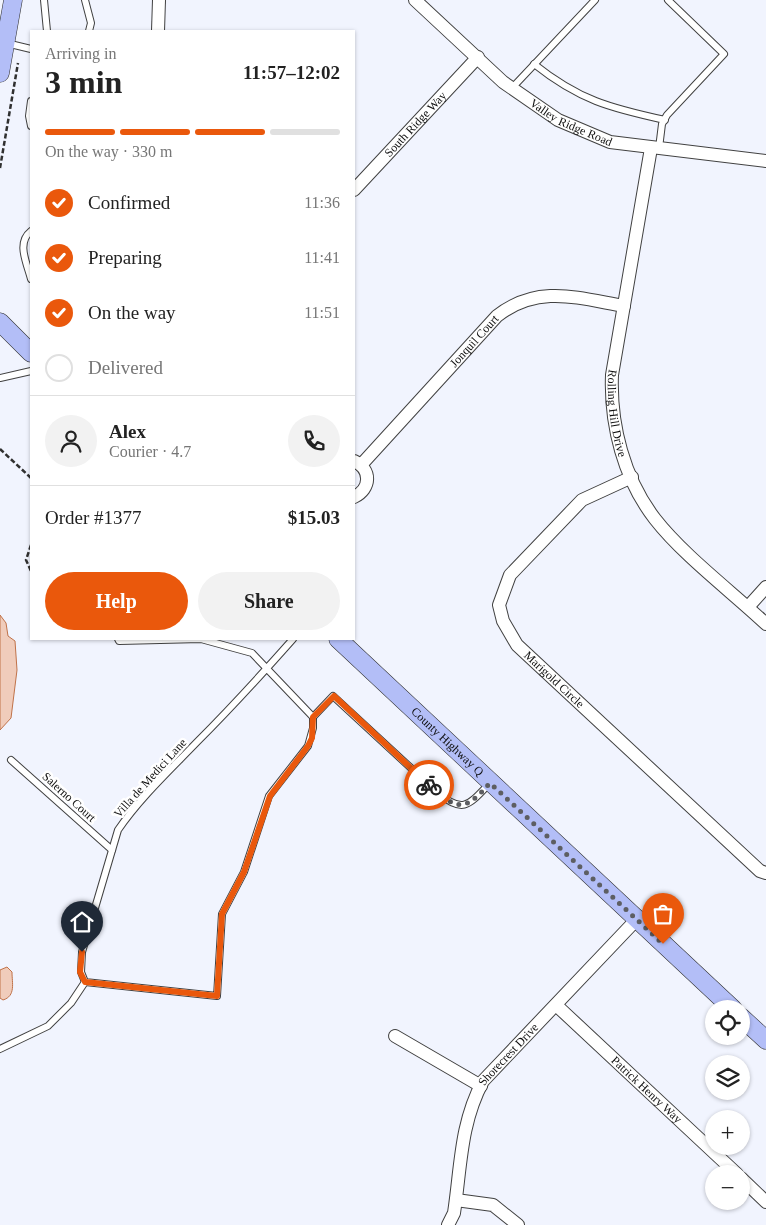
<!DOCTYPE html>
<html lang="en">
<head>
<meta charset="utf-8">
<style>
  body { margin:0; font-family:"Times New Roman",serif; background:#f2f2f2; color:#222; height:100vh; display:flex; flex-direction:column; font-size:19px; white-space:nowrap }
  * { box-sizing:border-box; margin:0 }
  p { font-size:16px; color:#767676 }
  .icon { flex:none; width:28px; height:28px; fill:none; stroke:currentColor; stroke-width:2; stroke-linecap:round; stroke-linejoin:round }
  .map { position:relative; flex:1; overflow:hidden }
  .panel { position:absolute; left:30px; top:30px; width:325px; height:610px; display:flex; flex-direction:column; background:#fff; border-radius:0px; box-shadow:0 1px 4px #0004 }
  .panel>* { flex:none }
  .tools { position:absolute; left:705px; top:1000px; display:grid; gap:10px }
  .tools a { display:grid; place-items:center; width:45px; height:45px; border-radius:50%; background:#fff; box-shadow:0 1px 4px #0004; font-size:25px }
  .pin { position:absolute; display:grid; place-items:center; width:42px; height:42px; color:#fff; margin:-51px -21px; border-radius:50% 50% 50% 0; rotate:-45deg; box-shadow:0 0 5px #0007 }
  .pin .icon { rotate:45deg }
  .courier { position:absolute; display:grid; place-items:center; width:50px; height:50px; margin:-25px; border:4px solid #ea580c; border-radius:50%; background:#fff; color:#222; box-shadow:0 1px 6px #0007 }
  .summary em { font-style:normal; font-weight:700 }
  .summary div { display:flex; flex-direction:column-reverse }
  .summary { display:flex; align-items:center; justify-content:space-between; height:85px; padding:0 15px }
  h1 { font-size:32px; font-weight:700; line-height:38px }
  .bar { display:grid; grid-template-columns:repeat(4,1fr); gap:8px 5px; align-content:center; height:60px; padding:0 15px }
  .bar i { height:6px; border-radius:4px; background:#e0e0e0 }
  .bar .selected { background:#ea580c }
  .bar p { grid-column:span 4 }
  .line { display:flex; align-items:center; gap:12px; padding:0 15px; border-top:1px solid #e0e0e0 }
  .line div { flex:1 }
  .round { display:grid; place-items:center; flex:none; width:52px; height:52px; border-radius:26px; background:#f2f2f2 }
  ol { padding:0 15px; list-style:none }
  li { display:flex; align-items:center; gap:15px; height:55px }
  li p { margin-inline-start:auto }
  li .icon { padding:5px; border-radius:50%; background:#ea580c; color:#fff; stroke-width:4 }
  li:last-child { color:#767676 }
  li i { width:28px; height:28px; border:2px solid #e0e0e0; border-radius:50% }
  .button { display:flex; gap:10px; margin-top:auto; padding:10px 15px }
  .button a { flex:1; height:58px; border-radius:30px; background:#ea580c; color:#fff; font-size:20px; font-weight:700; line-height:58px; text-align:center }
  .button a+a { background:#f2f2f2; color:#222 }
  .map>svg:first-child { display:block }
  .water { fill:#f0ccbb; stroke:#c07249 }
  .lines { fill:none; stroke-linecap:round; stroke-linejoin:round }
  .service-casing { stroke:#414141; stroke-width:8 }
  .minor-casing { stroke:#414141; stroke-width:14 }
  .secondary-casing { stroke:#303030; stroke-width:19 }
  .path { stroke:#303030; stroke-width:2.5; stroke-dasharray:5 2.5; stroke-linecap:butt }
  .service { stroke:#fff; stroke-width:6 }
  .minor { stroke:#fff; stroke-width:12 }
  .secondary { stroke:#b3bef7; stroke-width:18 }
  .done { stroke:#5d5e62; stroke-width:5; stroke-dasharray:0 9 }
  .route { stroke:#ea580c; stroke-width:6 }
  .labels { text-anchor:middle; dominant-baseline:central; stroke-width:5; stroke-linejoin:round; paint-order:stroke }
  .street-label { font-size:12px; fill:#0e0e0e; stroke:#fff }
</style>
</head>
<body>
<div class="map">
<svg width="766" height="1225" viewBox="0 0 766 1225">
  <rect width="100%" height="100%" fill="#f1f4fe"/>
  <g class="water">
    <polygon points="0,615 6,623 8,636 15,641 17,670 11,718 0,730"/>
    <path d="M 7,967 L 12,972 C 12,983 16,996 3,1000 L 0,998 L 0,970 Z"/>
  </g>
  <g class="lines">
    <defs>
      <g id="service">
        <polyline points="44,0 47,31"/>
        <polyline points="85,0 91,23 89,31"/>
        <polyline points="6,43 31,49"/>
        <path d="M 534,64 C 579,100 610,108 665,120"/>
        <polyline points="512,88 595,0"/>
        <polyline points="31,101 29,116 31,126"/>
        <polyline points="659,148 662,124 667,115 724,54 668,0"/>
        <path d="M 31,231 C 16,243 27,263 31,279"/>
        <polyline points="0,378 31,371"/>
        <path d="M 118,639 L 119,641 L 201,639 L 252,653 L 313,717 L 313,728 L 308,746 L 269,796 L 244,872 L 222,914 L 217,996 L 85,982 L 81,972 L 82,952 L 118,830 C 140,798 170,770 197,742 C 230,709 262,674 293,639"/>
        <path d="M 313,717 L 333,696 L 438,793 C 463,814 469,805 489,784"/>
        <polyline points="11,760 112,850"/>
        <polyline points="0,1049 48,1026 71,1003 85,982"/>
      </g>
      <g id="minor">
        <path id="s1" d="M 415,0 L 503,82 L 558,120 L 610,142 L 766,161"/>
        <polyline points="158,31 159,0"/>
        <path id="s2" d="M 651,148 L 612,375 C 610,425 624,479 655,519 C 683,555 732,592 766,624"/>
        <path id="s3" d="M 354,190 L 478,57"/>
        <path d="M 354,461 C 372,469 371,489 354,497"/>
        <path id="s4" d="M 361,465 L 497,316 C 538,284 578,298 624,306"/>
        <path id="s5" d="M 632,477 L 582,500 L 510,575 L 499,605 L 503,621 L 517,645 L 760,871 L 766,873"/>
        <polyline points="748,607 766,587"/>
        <path id="s6" d="M 556,1005 L 737,1174"/>
        <polyline points="395,1036 481,1086"/>
        <polyline points="741,1178 766,1202"/>
        <polyline points="456,1200 493,1205 518,1225"/>
        <path id="s7" d="M 448,1225 L 454,1213 C 461,1167 460,1124 483,1081 L 637,919"/>
      </g>
      <g id="secondary">
        <polyline points="0,73 13,0"/>
        <polyline points="0,322 31,353"/>
        <path id="s8" d="M 338,639 L 733,1009"/>
        <polyline points="741,1017 766,1040"/>
      </g>
    </defs>
    <use href="#service" class="service-casing"/>
    <use href="#minor" class="minor-casing"/>
    <use href="#secondary" class="secondary-casing"/>
    <g class="path">
      <polyline points="0,168 18,63"/>
      <polyline points="0,449 31,478"/>
      <polyline points="31,545 26,560 31,571"/>
    </g>
    <use href="#service" class="service"/>
    <use href="#minor" class="minor"/>
    <use href="#secondary" class="secondary"/>
  </g>
  <g class="lines">
    <path class="done" d="M 429,785 C 458,811 464,812 490,783 L 663,944"/>
    <polyline class="route" points="82,952 80,972 85,982 217,996 222,914 244,872 270,796 308,746 312,738 313,717 334,696 429,785"/>
  </g>
  <g class="labels">
    <g class="street-label">
      <text stroke="none"><textPath href="#s1" startOffset="200">Valley Ridge Road</textPath></text>
      <text stroke="none"><textPath href="#s3" startOffset="90">South Ridge Way</textPath></text>
      <text stroke="none"><textPath href="#s4" startOffset="168">Jonquil Court</textPath></text>
      <text stroke="none"><textPath href="#s2" startOffset="269">Rolling Hill Drive</textPath></text>
      <text stroke="none"><textPath href="#s5" startOffset="286">Marigold Circle</textPath></text>
      <text stroke="none"><textPath href="#s8" startOffset="150">County Highway Q</textPath></text>
      <text transform="translate(150 778) rotate(-48)">Villa de Medici Lane</text>
      <text transform="translate(69 797) rotate(42)">Salerno Court</text>
      <text stroke="none"><textPath href="#s7" startOffset="186">Shorecrest Drive</textPath></text>
      <text stroke="none"><textPath href="#s6" startOffset="124">Patrick Henry Way</textPath></text>
    </g>
  </g>
</svg>
<div class="tools">
<a><svg class="icon" aria-label="locate" viewBox="0 0 24 24"><circle cx="12" cy="12" r="6"/><path d="M12 2v4M12 18v4M2 12h4M18 12h4"/></svg></a>
<a><svg class="icon" aria-label="layers" viewBox="0 0 24 24"><path d="M12 4l9 5-9 5-9-5zM3 14l9 5 9-5"/></svg></a>
<a>+</a>
<a>−</a>
</div>
<div class="pin" style="left:663px;top:944px;background:#ea580c"><svg class="icon" aria-label="bag" viewBox="0 0 24 24"><path d="M5 8h14l-1 12H6zM9 8a3 3 0 0 1 6 0"/></svg></div>
<div class="pin" style="left:82px;top:952px;background:#1f2937"><svg class="icon" aria-label="home" viewBox="0 0 24 24"><path d="M3 11l9-7 9 7M6 9v11h12V9"/></svg></div>
<div class="courier" style="left:429px;top:785px"><svg class="icon" aria-label="bike" viewBox="0 0 24 24"><circle cx="6" cy="16" r="4"/><circle cx="18" cy="16" r="4"/><path d="M6 16l4-8h5l3 8M10 8l3 8H6M13 5h3"/></svg></div>
<section class="panel">
<div class="summary"><div><h1>3 min</h1><p>Arriving in</p></div><em>11:57–12:02</em></div>
<div class="bar"><i class="selected"></i><i class="selected"></i><i class="selected"></i><i></i><p>On the way · 330 m</p></div>
<ol>
<li><svg class="icon" aria-label="check" viewBox="0 0 24 24"><path d="M5 12l5 5 9-10"/></svg>Confirmed<p>11:36</p></li>
<li><svg class="icon" aria-label="check" viewBox="0 0 24 24"><path d="M5 12l5 5 9-10"/></svg>Preparing<p>11:41</p></li>
<li><svg class="icon" aria-label="check" viewBox="0 0 24 24"><path d="M5 12l5 5 9-10"/></svg>On the way<p>11:51</p></li>
<li><i></i>Delivered</li>
</ol>
<div class="line" style="height:90px"><a class="round"><svg class="icon" aria-label="person" viewBox="0 0 24 24"><circle cx="12" cy="8" r="4"/><path d="M4 21q1-7 8-7t8 7"/></svg></a><div><b>Alex</b><p>Courier · 4.7</p></div><a class="round"><svg class="icon" aria-label="phone" viewBox="0 0 24 24"><path d="M5 4h4l2 5-3 2q2 4 5 5l2-3 5 2v4C11 20 4 13 5 4z"/></svg></a></div>
<div class="line" style="height:65px"><div>Order #1377</div><b>$15.03</b></div>
<div class="button"><a>Help</a><a>Share</a></div>
</section>
</div>
</body>
</html>
